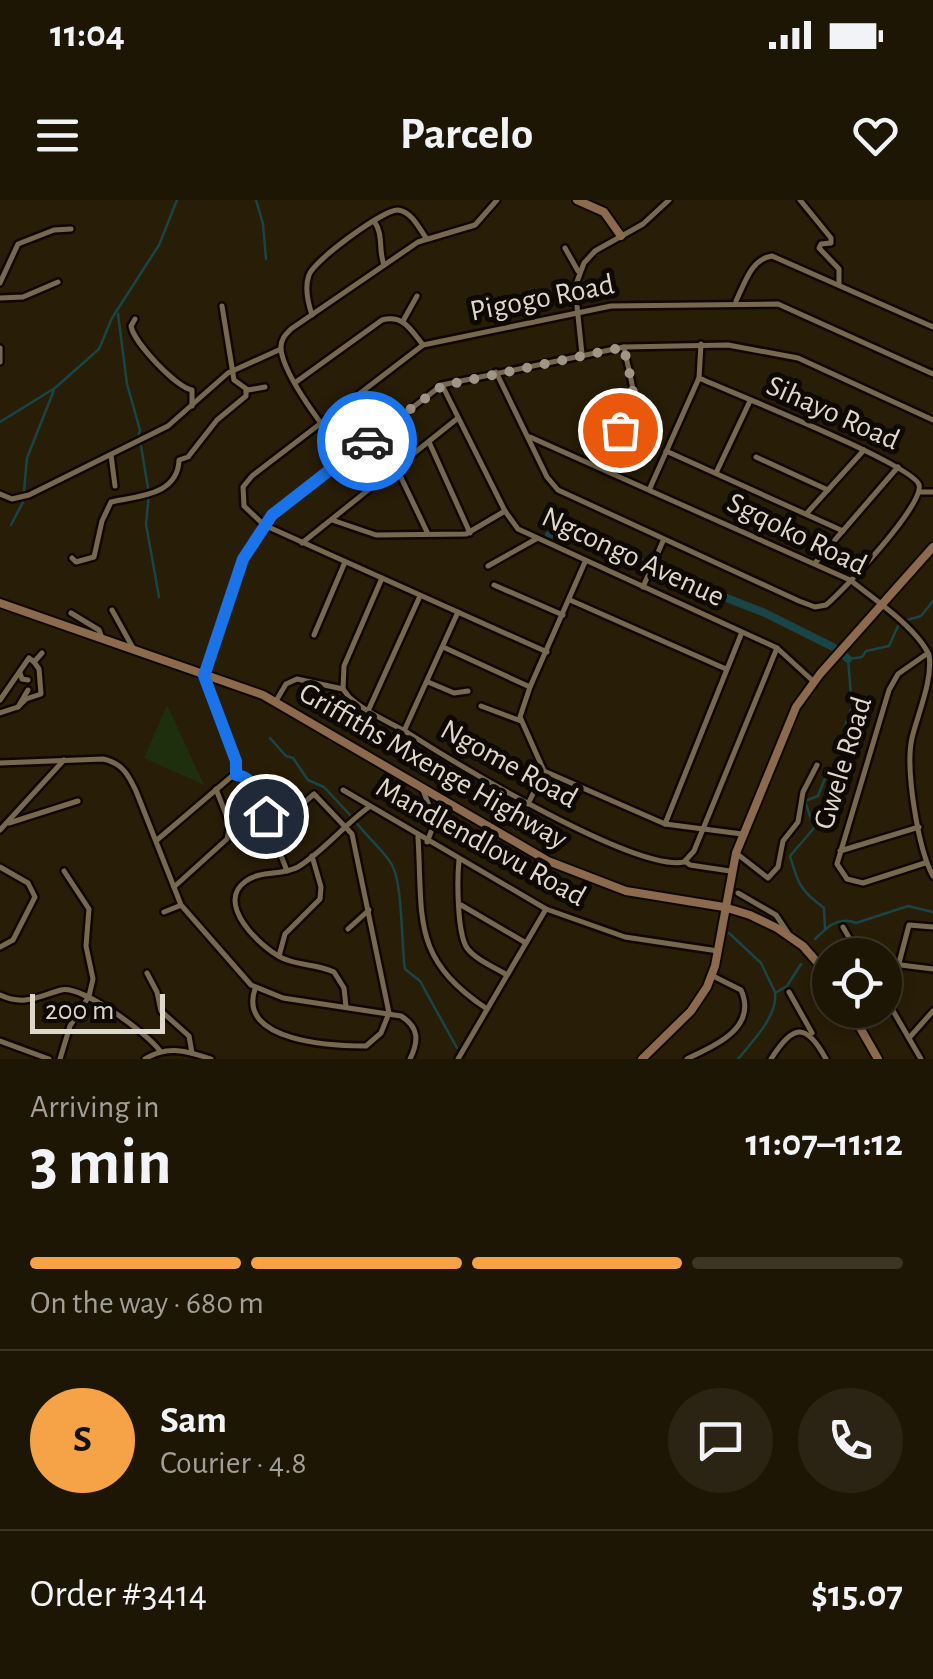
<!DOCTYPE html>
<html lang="en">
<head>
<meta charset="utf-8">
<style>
  body { margin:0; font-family:"Alegreya Sans",sans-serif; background:#2b2313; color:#f1f3f6; height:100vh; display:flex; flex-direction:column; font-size:38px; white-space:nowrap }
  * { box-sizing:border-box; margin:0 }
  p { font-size:32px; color:#a19f9a }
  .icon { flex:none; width:55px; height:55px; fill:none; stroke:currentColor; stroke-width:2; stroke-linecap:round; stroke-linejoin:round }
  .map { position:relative; height:859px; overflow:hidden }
  .panel { display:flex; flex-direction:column; background:#1e1604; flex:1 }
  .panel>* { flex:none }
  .fabs { position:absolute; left:812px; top:738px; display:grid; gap:20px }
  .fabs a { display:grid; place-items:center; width:90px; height:90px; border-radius:50%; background:#1e1604; box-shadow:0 5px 15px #0003,0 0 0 2px #3c3526; font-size:50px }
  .scale { position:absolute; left:30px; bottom:25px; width:135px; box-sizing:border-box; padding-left:10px; border:5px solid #dfd7ca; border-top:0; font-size:28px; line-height:35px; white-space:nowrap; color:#dfd7ca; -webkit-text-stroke:8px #0d0802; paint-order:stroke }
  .pin { position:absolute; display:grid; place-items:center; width:85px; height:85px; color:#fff; margin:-42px; border:5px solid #fff; border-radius:50%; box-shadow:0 2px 10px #0007 }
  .courier { position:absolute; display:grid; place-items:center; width:100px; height:100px; margin:-50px; border:8px solid #1a73e8; border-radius:50%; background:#fff; color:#222; box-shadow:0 2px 12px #0007 }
  .summary em { font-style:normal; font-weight:700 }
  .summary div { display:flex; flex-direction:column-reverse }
  .summary { display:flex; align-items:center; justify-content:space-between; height:170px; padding:0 30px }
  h1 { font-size:65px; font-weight:700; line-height:75px }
  .bar { display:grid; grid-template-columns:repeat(4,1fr); gap:15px 10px; align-content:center; height:120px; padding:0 30px }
  .bar i { height:12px; border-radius:8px; background:#3c3526 }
  .bar .active { background:#f5a346 }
  .bar p { grid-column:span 4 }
  .line { display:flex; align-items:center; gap:25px; padding:0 30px; border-top:2px solid #3c3526 }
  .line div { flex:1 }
  .round { display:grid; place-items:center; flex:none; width:105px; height:105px; border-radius:52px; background:#2b2313 }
  .status { display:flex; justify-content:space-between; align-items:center; height:70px; padding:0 50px; background:#1e1604; direction:ltr }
  .status svg { height:28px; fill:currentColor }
  header { display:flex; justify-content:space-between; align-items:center; height:130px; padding:0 30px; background:#1e1604; font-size:45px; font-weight:700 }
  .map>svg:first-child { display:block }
  .green { fill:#1e2f0e }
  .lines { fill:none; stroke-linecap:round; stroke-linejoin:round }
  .stream { stroke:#194546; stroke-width:2.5 }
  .river { stroke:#194546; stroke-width:8 }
  .street-casing { stroke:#110700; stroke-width:10 }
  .secondary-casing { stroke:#110700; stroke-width:12 }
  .street { stroke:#766950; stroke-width:5 }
  .secondary { stroke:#8b6a4e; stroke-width:8 }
  .done { stroke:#9f9685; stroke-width:10; stroke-dasharray:0 18 }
  .route { stroke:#1a73e8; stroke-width:12 }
  .labels { text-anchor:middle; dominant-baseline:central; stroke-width:10; stroke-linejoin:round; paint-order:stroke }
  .street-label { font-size:30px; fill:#dfd7ca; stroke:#0d0802 }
</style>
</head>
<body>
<div class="status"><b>11:04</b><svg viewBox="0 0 49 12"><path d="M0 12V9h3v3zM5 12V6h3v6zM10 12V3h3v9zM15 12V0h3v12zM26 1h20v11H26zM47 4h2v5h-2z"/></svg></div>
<header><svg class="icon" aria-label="menu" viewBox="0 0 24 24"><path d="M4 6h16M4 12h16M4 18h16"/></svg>Parcelo<svg class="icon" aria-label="heart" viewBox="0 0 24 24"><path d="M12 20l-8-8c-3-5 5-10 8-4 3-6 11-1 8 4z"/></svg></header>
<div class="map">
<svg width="933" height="859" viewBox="0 0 933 859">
  <rect width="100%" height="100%" fill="#281d06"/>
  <polygon class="green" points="167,505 204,585 144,558"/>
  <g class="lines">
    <g class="stream">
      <polyline points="256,0 263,24 266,59"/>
      <polyline points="118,114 127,184 140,230 138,238"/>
      <polyline points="0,222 55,188 99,149 112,118 159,45 177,0"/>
      <polyline points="141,246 149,294 146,324 159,397"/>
      <polyline points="11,325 23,302 27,258 54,190"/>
      <polyline points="904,421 921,416 933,401"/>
      <polyline points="270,538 286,556 293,558 308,580 324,587 351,616"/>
      <path d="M 356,622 C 366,636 386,653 392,665 C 403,685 401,744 405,769 L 420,781 L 457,848"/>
      <path d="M 825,730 L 824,708 C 800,690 798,684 790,656 L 814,628 L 805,601 L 818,596 L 826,576 L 845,558 L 844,529 L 852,507 L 848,459 L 862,457 L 866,451 L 889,446 L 898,426"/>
      <polyline points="729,733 761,763 775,792"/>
      <path d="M 815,739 C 827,727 838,716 856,723 L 908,706 L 933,712"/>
      <path d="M 738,859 C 753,841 778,815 775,793 L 787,786 L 801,764"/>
    </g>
    <g class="river">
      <polyline points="549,335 572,329 601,340 647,365"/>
      <polyline points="655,370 765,413 833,447"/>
      <polyline points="845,456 848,459"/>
    </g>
    <defs>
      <g id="street">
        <polyline points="800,0 831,38 831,43 821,44 819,48 839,69 839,84"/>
        <path d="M 374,21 C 384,35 378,49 384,65"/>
        <polyline points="565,48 578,71"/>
        <polyline points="0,83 18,44 54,30 71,29"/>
        <polyline points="0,98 23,97 58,82"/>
        <path d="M 736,101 C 745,83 751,59 772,56 L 933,127"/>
        <polyline points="222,106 234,180 248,190 265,187"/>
        <path d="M 312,115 C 308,103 304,88 309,75 C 313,61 384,9 398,10 C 412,12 419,28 426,38"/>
        <path d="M 135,119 L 131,126 C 134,143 176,187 192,190 L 192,206"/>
        <polyline points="403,121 417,96"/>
        <polyline points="0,148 0,162"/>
        <polyline points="582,154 575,87 584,63 595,51 643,24 669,0"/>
        <path d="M 496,172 L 547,277 L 558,290 L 799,401 L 815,407 L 826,405 C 843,391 925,304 919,285 C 914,265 730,192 699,178 L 701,144"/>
        <path d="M 296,182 L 382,120 C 403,114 411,130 423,145"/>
        <polyline points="442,185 505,311 518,329 777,448 813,481"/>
        <path d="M 592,236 C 602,234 615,233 624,227 C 645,213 627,168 624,147"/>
        <path d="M 530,237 L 850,380 C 873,398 917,428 929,455 C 933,480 918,513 912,538 C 905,568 918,649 933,676"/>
        <polyline points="429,242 470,333"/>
        <polyline points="666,251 843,331"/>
        <polyline points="111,255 115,286"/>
        <path d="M 346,256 C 328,233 285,179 281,150 C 280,140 285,135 291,129 L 418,42 L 475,25 L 497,0"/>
        <polyline points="756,257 828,290"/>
        <polyline points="396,267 428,334"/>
        <polyline points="716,273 750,201"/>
        <polyline points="650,288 699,178"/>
        <polyline points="920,292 933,292"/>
        <polyline points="0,294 12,299 29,295 168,226 228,173 281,149"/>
        <polyline points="807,313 864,250"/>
        <polyline points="332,320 376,335 466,334 505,311"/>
        <polyline points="302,343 458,218"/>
        <path d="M 72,358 L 76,362 L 94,357 L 102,321 L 111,302 C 136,296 178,296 179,260 L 188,257 L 217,220 L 246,196 L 246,189"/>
        <polyline points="585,362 530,487 520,517 544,571 665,624 742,634"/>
        <polyline points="815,363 898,267"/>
        <polyline points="488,366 536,339"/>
        <path d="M 382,378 L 344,466 L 343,489 L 349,497 C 366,513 388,521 408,533 C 455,563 635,672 684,662 L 694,651 L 777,448"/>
        <polyline points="494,385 563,415"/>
        <polyline points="643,387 663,341"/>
        <polyline points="570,400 726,469"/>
        <polyline points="112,410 133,448"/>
        <polyline points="71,413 99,430 102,438"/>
        <polyline points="314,435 345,362"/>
        <polyline points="443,447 530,487"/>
        <polyline points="547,452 264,325 244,306 243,287 252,276 423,145 611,106 778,104 933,174"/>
        <polyline points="20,473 22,479 28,480"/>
        <polyline points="428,482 454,493 468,491"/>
        <polyline points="28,490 18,507 26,499 41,494 39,469 34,462"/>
        <polyline points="0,500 29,458 34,462 42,453"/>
        <polyline points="276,501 286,484 297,479 343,489"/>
        <polyline points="481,506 521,521"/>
        <polyline points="368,511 420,396"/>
        <polyline points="0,513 18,507"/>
        <polyline points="404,531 458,412"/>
        <path d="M 0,563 L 103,559 C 122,563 128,574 136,591 L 181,705 L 251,785 L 283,798 L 401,816 C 419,827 419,841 410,859"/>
        <polyline points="236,575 236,561 205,477 236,377 250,346 280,309 442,185 624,147 728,145 798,158 933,220"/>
        <polyline points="343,590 546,709 625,737 718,751"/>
        <polyline points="423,590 435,622 427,642"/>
        <polyline points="528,604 544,571"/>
        <polyline points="9,623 78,601"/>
        <polyline points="665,624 742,432"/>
        <polyline points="0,630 64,560"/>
        <path d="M 418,637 C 423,720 411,758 487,809"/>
        <polyline points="157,640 231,577 242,575 255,588 287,671"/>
        <polyline points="840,651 919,627"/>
        <polyline points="736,653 768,678 778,667 783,641 798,622 803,592 817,565"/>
        <path d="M 459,660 C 457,679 457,733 467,748 C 476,760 494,767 507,775"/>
        <polyline points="685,661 690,665 730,671"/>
        <polyline points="925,663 863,683 847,679 837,664 889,490 898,474 928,453"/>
        <polyline points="0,667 28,683 35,697 13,740 0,747"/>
        <polyline points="174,687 227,639 230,625 216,589"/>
        <polyline points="738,693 776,715 788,733"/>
        <polyline points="461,705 526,743"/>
        <polyline points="164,712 179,706"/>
        <polyline points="843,727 859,755"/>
        <polyline points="348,729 369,710"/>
        <polyline points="279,756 285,734 320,699 321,687 312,656"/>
        <polyline points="885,763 933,769"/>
        <polyline points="899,763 909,725 933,727"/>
        <polyline points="147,773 157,792 161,811 189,836 192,853"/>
        <path d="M 255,789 C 237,842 333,846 366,846 L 381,833 L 389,813 L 352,634 L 314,594 L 299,607"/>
        <polyline points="789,792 812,833"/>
        <path d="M 0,795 C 24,806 37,797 61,790 C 82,785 147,833 160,851"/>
        <polyline points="885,797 921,859"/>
        <path d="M 346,807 L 344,788 L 334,772 C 317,764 299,766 282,758 C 260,747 214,703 246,681 C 261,670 282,676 298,667 C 324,651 344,625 369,607"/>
        <polyline points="909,838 933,811"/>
        <polyline points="0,841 49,859"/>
        <polyline points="60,859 70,826 89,796 93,779 86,746 89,709 64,671"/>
        <path d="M 145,859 C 168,845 187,851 211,859"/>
        <polyline points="458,859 546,709"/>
        <path d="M 687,859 C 715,845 758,828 741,790 L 713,776"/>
        <path d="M 771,859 C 793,824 806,822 826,859"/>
      </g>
      <g id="secondary">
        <polyline points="577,0 604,12 621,36"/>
        <polyline points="0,403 263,495 548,661 626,691 724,707 750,715 777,728 803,746 830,777"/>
        <polyline points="850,810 878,859"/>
        <polyline points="642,859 691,811 707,787 715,766 736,653 796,507 820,474 933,347"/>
      </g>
    </defs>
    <use href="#street" class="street-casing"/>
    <use href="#secondary" class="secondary-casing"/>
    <use href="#street" class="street"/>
    <use href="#secondary" class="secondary"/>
  </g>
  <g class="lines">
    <path class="done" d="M 367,241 L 442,186 L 624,147 C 628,174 645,213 620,230"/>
    <path class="route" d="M 266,616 C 259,599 256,577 236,575 L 236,561 L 204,476 L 243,359 L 272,315 L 367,241"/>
  </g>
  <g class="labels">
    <g class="street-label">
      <text transform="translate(542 98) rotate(-11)">Pigogo Road</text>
      <text transform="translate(833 213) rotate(24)">Sihayo Road</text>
      <text transform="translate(797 334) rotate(26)">Sgqoko Road</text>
      <text transform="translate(633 357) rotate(25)">Ngcongo Avenue</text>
      <text transform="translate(843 563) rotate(-73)">Gwele Road</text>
      <text transform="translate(509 564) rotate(29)">Ngome Road</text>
      <text transform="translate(433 566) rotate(30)">Griffiths Mxenge Highway</text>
      <text transform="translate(481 642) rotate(29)">Mandlendlovu Road</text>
    </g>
  </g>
</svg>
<div class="fabs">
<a><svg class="icon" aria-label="locate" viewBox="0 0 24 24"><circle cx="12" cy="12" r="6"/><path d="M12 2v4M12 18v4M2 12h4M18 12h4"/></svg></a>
</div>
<div class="scale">200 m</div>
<div class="pin" style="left:620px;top:230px;background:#ea580c"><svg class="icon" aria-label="bag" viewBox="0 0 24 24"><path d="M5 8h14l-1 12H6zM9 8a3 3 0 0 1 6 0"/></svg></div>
<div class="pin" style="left:266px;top:616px;background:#1f2937"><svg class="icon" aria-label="home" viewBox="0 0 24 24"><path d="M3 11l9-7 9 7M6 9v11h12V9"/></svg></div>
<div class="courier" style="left:367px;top:241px"><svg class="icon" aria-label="car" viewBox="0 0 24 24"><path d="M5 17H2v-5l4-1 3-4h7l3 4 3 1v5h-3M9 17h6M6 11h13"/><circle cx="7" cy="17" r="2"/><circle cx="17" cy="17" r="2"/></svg></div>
</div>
<section class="panel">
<div class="summary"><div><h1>3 min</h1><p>Arriving in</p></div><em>11:07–11:12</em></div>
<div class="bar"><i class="active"></i><i class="active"></i><i class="active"></i><i></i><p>On the way · 680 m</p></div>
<div class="line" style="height:180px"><b class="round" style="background:#f5a346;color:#111">S</b><div><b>Sam</b><p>Courier · 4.8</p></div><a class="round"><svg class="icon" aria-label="chat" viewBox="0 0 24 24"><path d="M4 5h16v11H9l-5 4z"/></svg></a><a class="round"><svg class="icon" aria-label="phone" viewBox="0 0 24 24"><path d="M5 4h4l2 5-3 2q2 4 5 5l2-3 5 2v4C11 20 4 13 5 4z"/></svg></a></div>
<div class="line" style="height:130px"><div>Order #3414</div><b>$15.07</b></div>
</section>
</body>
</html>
